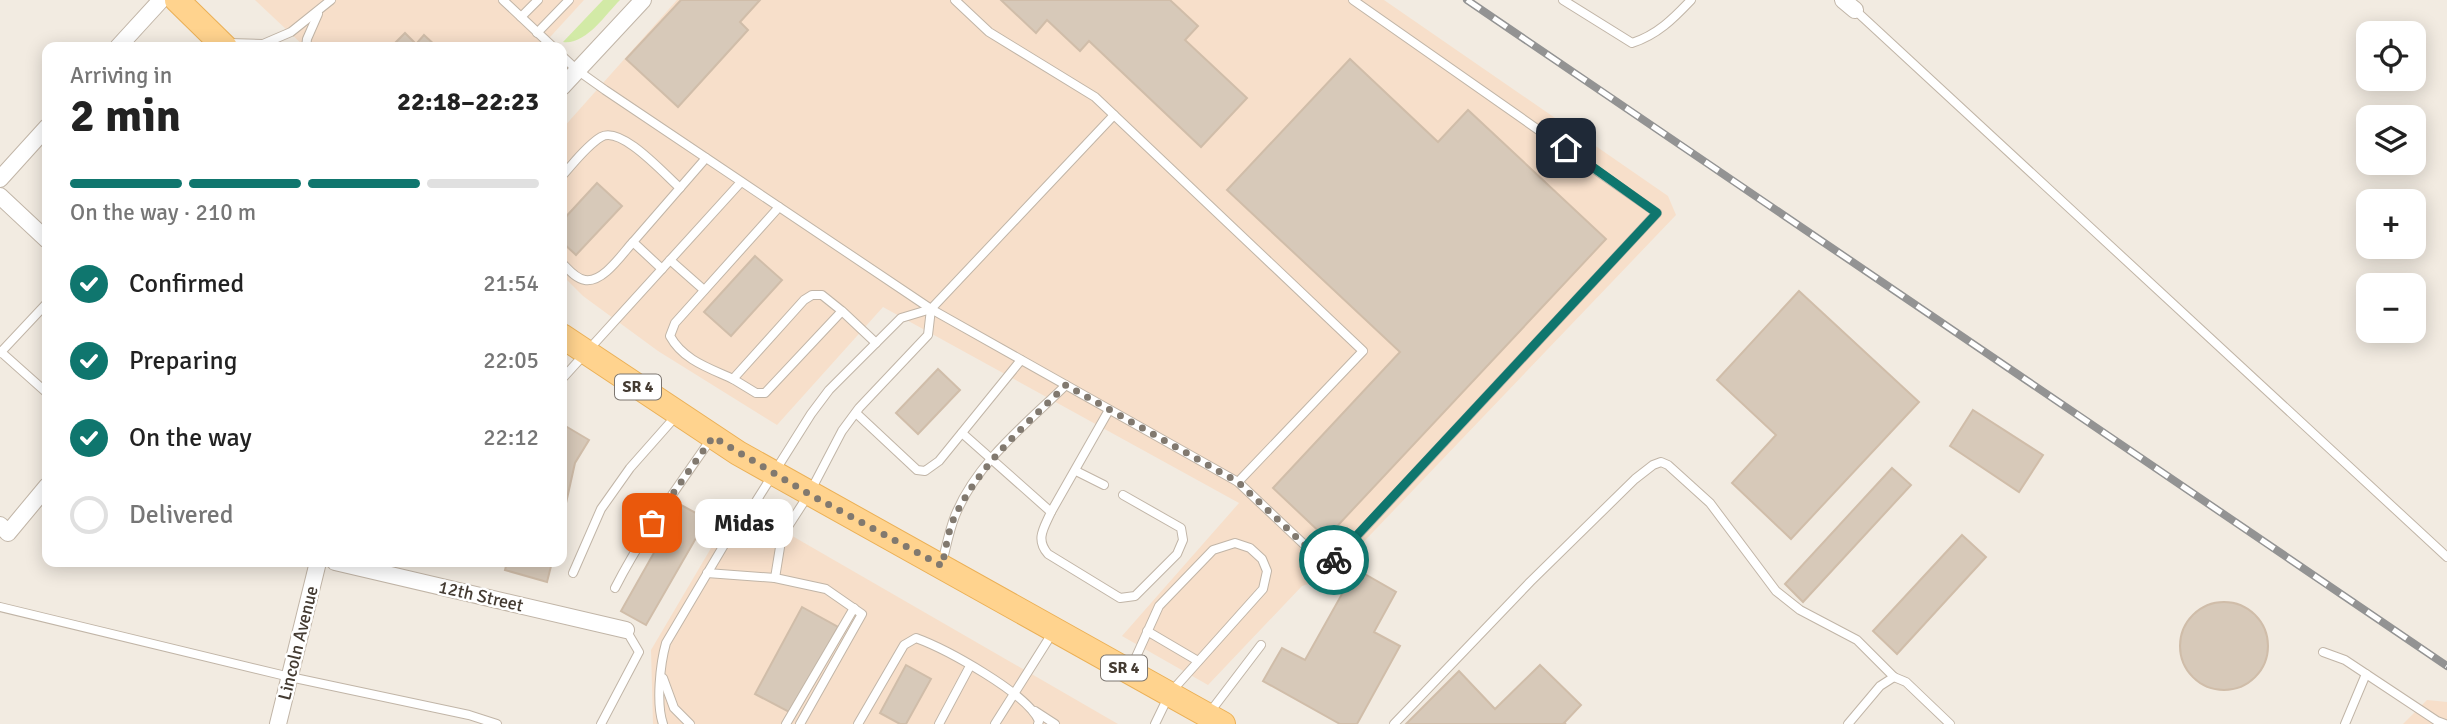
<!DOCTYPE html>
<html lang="en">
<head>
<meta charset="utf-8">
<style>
  body { margin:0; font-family:Signika,sans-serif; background:#f6f6f6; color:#222; height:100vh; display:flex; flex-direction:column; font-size:26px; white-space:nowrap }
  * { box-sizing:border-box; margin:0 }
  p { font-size:23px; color:#767676 }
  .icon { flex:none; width:38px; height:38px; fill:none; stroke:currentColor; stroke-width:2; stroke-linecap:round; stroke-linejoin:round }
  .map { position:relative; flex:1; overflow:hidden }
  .side { position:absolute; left:42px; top:42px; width:525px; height:525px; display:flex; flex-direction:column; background:#fff; border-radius:14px; box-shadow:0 4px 18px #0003 }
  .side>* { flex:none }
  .controls { position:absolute; left:2356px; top:21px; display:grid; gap:14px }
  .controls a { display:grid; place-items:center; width:70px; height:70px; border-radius:14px; background:#fff; box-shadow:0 4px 18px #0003; font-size:35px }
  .pin { position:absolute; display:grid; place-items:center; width:60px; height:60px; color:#fff; margin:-30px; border-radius:14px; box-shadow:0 4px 10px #0006 }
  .courier { position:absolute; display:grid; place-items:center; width:70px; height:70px; margin:-35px; border:5px solid #0f766e; border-radius:50%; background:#fff; color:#222; box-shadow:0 2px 9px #0007 }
  .bubble { position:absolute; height:49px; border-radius:14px; background:#fff; box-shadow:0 4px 18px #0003; font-size:23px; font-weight:700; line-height:49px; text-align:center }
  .overview em { font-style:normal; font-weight:700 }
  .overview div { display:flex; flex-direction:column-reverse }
  .overview { display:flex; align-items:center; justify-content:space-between; height:119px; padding:0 28px }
  h1 { font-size:46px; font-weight:700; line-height:52px }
  .bar { display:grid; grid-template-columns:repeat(4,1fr); gap:10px 7px; align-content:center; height:84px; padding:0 28px }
  .bar i { height:9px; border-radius:5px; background:#e0e0e0 }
  .bar .selected { background:#0f766e }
  .bar p { grid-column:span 4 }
  ol { padding:0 28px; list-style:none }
  li { display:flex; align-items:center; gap:21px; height:77px }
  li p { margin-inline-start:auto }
  li .icon { padding:7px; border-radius:50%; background:#0f766e; color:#fff; stroke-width:4 }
  li:last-child { color:#767676 }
  li i { width:38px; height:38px; border:4px solid #e0e0e0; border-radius:50% }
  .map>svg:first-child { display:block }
  .commercial { fill:#f7dfca }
  .green { fill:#d2eaa6 }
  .building { fill:#d7c9b9; stroke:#d0bda9; stroke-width:2 }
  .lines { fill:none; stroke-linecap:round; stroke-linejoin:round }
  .service-casing { stroke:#c1b5a7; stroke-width:10 }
  .minor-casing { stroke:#c1b5a7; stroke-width:18 }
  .primary-casing { stroke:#ebb056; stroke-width:26 }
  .service { stroke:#fff; stroke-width:8 }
  .minor { stroke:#fff; stroke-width:16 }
  .primary { stroke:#ffd38e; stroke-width:24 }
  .rail-casing { stroke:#939393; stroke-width:8 }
  .rail { stroke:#fff; stroke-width:5; stroke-dasharray:16; stroke-linecap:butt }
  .done { stroke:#81796f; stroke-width:7; stroke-dasharray:0 12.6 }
  .route { stroke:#0f766e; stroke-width:9 }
  .labels { text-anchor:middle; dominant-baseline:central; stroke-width:5; stroke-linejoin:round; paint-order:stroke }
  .shield { fill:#fff; stroke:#7c7670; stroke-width:2 }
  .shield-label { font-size:16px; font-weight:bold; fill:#443b32 }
  .street-label { font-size:18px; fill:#443b32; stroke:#fff }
</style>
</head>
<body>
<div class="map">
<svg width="2447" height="724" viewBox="0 0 2447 724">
  <rect width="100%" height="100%" fill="#f2ebe1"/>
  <g class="commercial">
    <polygon points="255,0 584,0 541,47 305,47"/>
    <polygon points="677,0 1384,0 1668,196 1676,215 1330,577 1302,586 1208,685 1122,636 1239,503 883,307 777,425 658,351 583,296 562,275 562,129"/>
    <polygon points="737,504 1118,724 653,724 651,650"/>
    <polygon points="2427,700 2447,702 2447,724 2403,724"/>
  </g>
  <path class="green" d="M 603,0 L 620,0 C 605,15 586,45 563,42 Z"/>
  <g class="building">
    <polygon points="681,0 760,0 740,22 748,30 678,107 626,59"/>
    <polygon points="1001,0 1170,0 1198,26 1185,40 1247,98 1201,147 1089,41 1080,51 1047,20 1036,33"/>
    <polygon points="405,33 416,44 420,47 391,47"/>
    <polygon points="424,35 437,47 420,47 416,44"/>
    <polygon points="1350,59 1438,142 1468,110 1606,239 1326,538 1273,488 1400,352 1227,190"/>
    <polygon points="597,183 622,206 576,255 562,242 562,221"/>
    <polygon points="755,256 782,280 731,336 704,312"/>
    <polygon points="1799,291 1919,402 1791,539 1732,483 1776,435 1717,380"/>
    <polygon points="938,369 960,390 918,434 896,413"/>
    <polygon points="1973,410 2043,455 2019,492 1950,446"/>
    <polygon points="562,424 589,440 575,463 562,521"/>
    <polygon points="1892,468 1911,485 1803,602 1785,584"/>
    <polygon points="681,505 707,519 646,625 621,611"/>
    <polygon points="1962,535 1986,557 1897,654 1873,631"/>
    <polygon points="507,562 552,562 547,582 505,570"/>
    <polygon points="1356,569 1396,592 1374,632 1400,646 1357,724 1340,724 1263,681 1282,648 1305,660"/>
    <circle cx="2224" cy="646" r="44"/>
    <polygon points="802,607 838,627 791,713 755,694"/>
    <polygon points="906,665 931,679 906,724 900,724 880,713"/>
    <polygon points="1540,665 1581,705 1564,723 1566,724 1406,724 1459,671 1495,709"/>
  </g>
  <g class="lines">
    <defs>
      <g id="service">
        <polyline points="503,0 553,47"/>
        <polyline points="955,0 989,32 1095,97 1363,351 1238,482"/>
        <path d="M 1563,0 L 1632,43 C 1657,35 1673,19 1691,0"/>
        <polyline points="1855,10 2447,557"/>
        <polyline points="521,17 538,0"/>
        <polyline points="537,33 569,0"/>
        <polyline points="229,43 263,44 291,32 331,0"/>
        <polyline points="306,47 307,39 318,14"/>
        <polyline points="562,56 577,70 605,90 931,309 1238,482 1328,567 1657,213 1353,0"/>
        <path d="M 562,176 C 573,164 586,146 601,137 C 621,125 665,175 680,188"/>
        <polyline points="670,260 704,290"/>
        <path d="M 562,263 C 568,269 576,279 585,280 C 603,283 622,254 633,242"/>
        <polyline points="662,269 633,242 706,158"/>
        <polyline points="842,311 822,295 812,295 804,300 733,379 756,393 765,393 842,311 876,343"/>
        <polyline points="1,352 47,393"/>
        <polyline points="0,353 47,303"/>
        <polyline points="562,379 741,182"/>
        <path d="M 733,379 C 709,368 683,360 670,336 L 675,323 L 779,207"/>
        <polyline points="856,413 917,470 925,471 939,461 1021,360"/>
        <path d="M 962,433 L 1051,512 C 1044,528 1035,539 1048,554 L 1120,598 L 1135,596 L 1177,554 L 1183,540 L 1181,528 L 1123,495"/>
        <polyline points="1076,471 1104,485"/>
        <polyline points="1051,512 1109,410"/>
        <path d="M 942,563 C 946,548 949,531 955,516 C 976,463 1026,424 1066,385"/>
        <polyline points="573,573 601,509 630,468 676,416"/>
        <polyline points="707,573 775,578 826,589 862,614 800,724"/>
        <polyline points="775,578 781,541 787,528 809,494 842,431 859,408 928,335 931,309"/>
        <path d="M 615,588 C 642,535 677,488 711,439"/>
        <polyline points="0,607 290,677 469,715 497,724"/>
        <polyline points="1147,631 1198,661"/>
        <polyline points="2323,652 2345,660 2437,721 2445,724"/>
        <polyline points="1131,668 1159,606 1213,550 1235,543 1250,548 1262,559 1267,571 1263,589 1170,693 1155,724"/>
        <polyline points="663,678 674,708 690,724"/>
        <polyline points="1035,711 1055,724"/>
        <polyline points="1210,712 1261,645"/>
        <polyline points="601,724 639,652 626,630"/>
        <path d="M 663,724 C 656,704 660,664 666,643 L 724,545 L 743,522 L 811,414 L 829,390 L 901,318 L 931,309 L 1114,115"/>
        <polyline points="786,724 854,608"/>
        <path d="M 858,724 L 904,645 L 916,638 C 946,649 1027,693 1039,721 L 1038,724"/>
        <polyline points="939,724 970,666"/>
        <polyline points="995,724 1053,632"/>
        <polyline points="1394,724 1530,582 1635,479 1653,465 1661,462 1668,465 1710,503 1776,591 1800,610 1857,640 1894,677 1906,682 1950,724"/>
        <polyline points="1848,724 1880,686 1894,677"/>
        <polyline points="2345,724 2366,674"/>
      </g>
      <g id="minor">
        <polyline points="1843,0 1855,10"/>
        <polyline points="118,47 161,0"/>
        <polyline points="562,87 643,0"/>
        <polyline points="0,179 47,127"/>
        <polyline points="0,196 47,240"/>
        <polyline points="0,525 8,533 47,486"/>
        <polyline points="335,562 626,630"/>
        <polyline points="278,724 318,562"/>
      </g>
      <g id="primary">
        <polyline points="177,0 225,47"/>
        <polyline points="562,336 738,453 1223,724"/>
      </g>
    </defs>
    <use href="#service" class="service-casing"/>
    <use href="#minor" class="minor-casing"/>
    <use href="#primary" class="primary-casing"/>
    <use href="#service" class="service"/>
    <use href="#minor" class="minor"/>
    <use href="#primary" class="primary"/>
    <defs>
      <polyline id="rail" points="1467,0 2447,666"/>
    </defs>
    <use href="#rail" class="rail-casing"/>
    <use href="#rail" class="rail"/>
  </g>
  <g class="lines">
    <path class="done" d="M 652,523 L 713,437 L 809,494 L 942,566 C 946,549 948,529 956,514 C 982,462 1026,425 1066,385 L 1238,482 L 1328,567 L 1334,560"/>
    <polyline class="route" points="1334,560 1657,213 1566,148"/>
  </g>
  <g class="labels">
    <g class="shield">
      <rect x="615" y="374.5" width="46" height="25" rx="5"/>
      <rect x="1101" y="655.5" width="46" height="25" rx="5"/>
    </g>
    <g class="shield-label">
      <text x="638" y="387">SR 4</text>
      <text x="1124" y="668">SR 4</text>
    </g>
    <g class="street-label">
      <text transform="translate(481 596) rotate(13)">12th Street</text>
      <text transform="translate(298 643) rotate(-76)">Lincoln Avenue</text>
    </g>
  </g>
</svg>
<div class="controls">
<a><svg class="icon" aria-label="locate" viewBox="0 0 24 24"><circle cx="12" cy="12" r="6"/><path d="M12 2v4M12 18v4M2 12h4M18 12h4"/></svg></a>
<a><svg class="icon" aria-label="layers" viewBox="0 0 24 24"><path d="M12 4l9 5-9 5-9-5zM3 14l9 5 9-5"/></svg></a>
<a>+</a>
<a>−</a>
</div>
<div class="pin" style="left:652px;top:523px;background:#ea580c"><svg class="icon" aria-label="bag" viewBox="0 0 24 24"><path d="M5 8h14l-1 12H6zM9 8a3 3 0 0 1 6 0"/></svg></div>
<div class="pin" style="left:1566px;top:148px;background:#1f2937"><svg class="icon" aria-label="home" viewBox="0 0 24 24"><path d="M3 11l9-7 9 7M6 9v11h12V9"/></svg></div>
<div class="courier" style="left:1334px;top:560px"><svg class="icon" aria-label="bike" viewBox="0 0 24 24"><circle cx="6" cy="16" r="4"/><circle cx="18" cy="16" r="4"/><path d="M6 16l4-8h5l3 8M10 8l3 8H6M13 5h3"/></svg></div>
<div class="bubble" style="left:695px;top:499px;width:98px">Midas</div>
<section class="side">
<div class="overview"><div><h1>2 min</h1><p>Arriving in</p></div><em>22:18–22:23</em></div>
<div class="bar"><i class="selected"></i><i class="selected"></i><i class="selected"></i><i></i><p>On the way · 210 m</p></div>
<ol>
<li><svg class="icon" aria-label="check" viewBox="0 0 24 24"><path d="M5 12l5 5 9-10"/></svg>Confirmed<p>21:54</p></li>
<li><svg class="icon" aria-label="check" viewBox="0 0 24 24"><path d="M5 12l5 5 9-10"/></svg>Preparing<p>22:05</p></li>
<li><svg class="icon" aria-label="check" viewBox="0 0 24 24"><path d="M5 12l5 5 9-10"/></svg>On the way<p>22:12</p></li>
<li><i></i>Delivered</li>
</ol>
</section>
</div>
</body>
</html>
